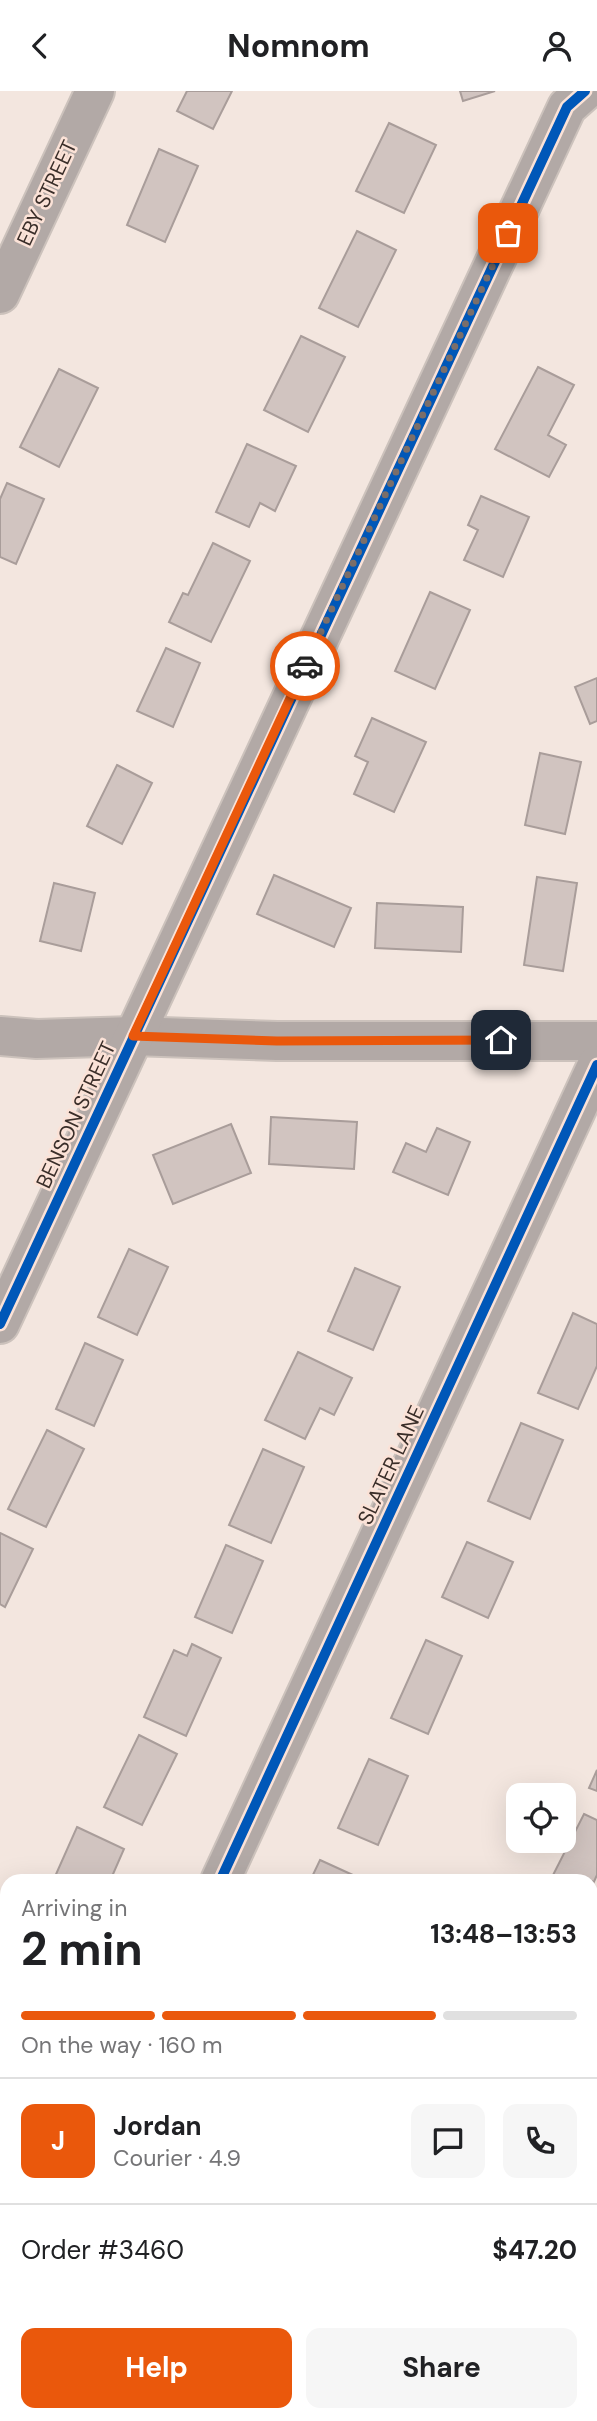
<!DOCTYPE html>
<html lang="en">
<head>
<meta charset="utf-8">
<style>
  body { margin:0; font-family:"DM Sans",sans-serif; background:#f6f6f6; color:#202124; height:100vh; display:flex; flex-direction:column; font-size:26px; white-space:nowrap }
  * { box-sizing:border-box; margin:0 }
  p { font-size:23px; color:#757577 }
  .icon { flex:none; width:38px; height:38px; fill:none; stroke:currentColor; stroke-width:2; stroke-linecap:round; stroke-linejoin:round }
  .map { position:relative; flex:1; overflow:hidden }
  .drawer { position:absolute; left:0px; top:1783px; width:598px; height:548px; display:flex; flex-direction:column; background:#fff; border-radius:21px 21px 0 0; box-shadow:0 7px 28px #0002 }
  .drawer>* { flex:none }
  .controls { position:absolute; left:506px; top:1692px; display:grid; gap:14px }
  .controls a { display:grid; place-items:center; width:70px; height:70px; border-radius:14px; background:#fff; box-shadow:0 7px 28px #0002; font-size:35px }
  .pin { position:absolute; display:grid; place-items:center; width:60px; height:60px; color:#fff; margin:-30px; border-radius:14px; box-shadow:0 4px 10px #0006 }
  .courier { position:absolute; display:grid; place-items:center; width:70px; height:70px; margin:-35px; border:5px solid #ea580c; border-radius:50%; background:#fff; color:#222; box-shadow:0 2px 9px #0007 }
  .head em { font-style:normal; font-weight:700 }
  .head div { display:flex; flex-direction:column-reverse }
  .head { display:flex; align-items:center; justify-content:space-between; height:119px; padding:0 21px }
  h1 { font-size:46px; font-weight:700; line-height:52px }
  .bar { display:grid; grid-template-columns:repeat(4,1fr); gap:10px 7px; align-content:center; height:84px; padding:0 21px }
  .bar i { height:9px; border-radius:5px; background:#e0e0e0 }
  .bar .selected { background:#ea580c }
  .bar p { grid-column:span 4 }
  .line { display:flex; align-items:center; gap:18px; padding:0 21px; border-top:2px solid #e0e0e0 }
  .line div { flex:1 }
  .round { display:grid; place-items:center; flex:none; width:74px; height:74px; border-radius:14px; background:#f6f6f6 }
  .cta { display:flex; gap:14px; margin-top:auto; padding:14px 21px }
  .cta a { flex:1; height:80px; border-radius:14px; background:#ea580c; color:#fff; font-size:28px; font-weight:700; line-height:80px; text-align:center }
  .cta a+a { background:#f6f6f6; color:#202124 }
  header { display:flex; justify-content:space-between; align-items:center; height:91px; padding:0 21px; background:#fff; font-size:32px; font-weight:700 }
  .map>svg:first-child { display:block }
  .building { fill:#d1c4c0; stroke:#a99d9a; stroke-width:2 }
  .lines { fill:none; stroke-linecap:round; stroke-linejoin:round }
  .minor-casing { stroke:#ccc2bc; stroke-width:42 }
  .minor { stroke:#b2a9a6; stroke-width:38 }
  .cycleway-casing { stroke:#fbe2d7; stroke-width:15 }
  .cycleway { stroke:#0057b8; stroke-width:10 }
  .done { stroke:#7b6e69; stroke-width:7; stroke-dasharray:0 12.6 }
  .route { stroke:#ea580c; stroke-width:9 }
  .labels { text-anchor:middle; dominant-baseline:central; stroke-width:5; stroke-linejoin:round; paint-order:stroke }
  .street-label { font-size:21px; fill:#3a2e29; stroke:#fbe2d7 }
</style>
</head>
<body>
<header><svg class="icon" aria-label="back" viewBox="0 0 24 24"><path d="M15 5l-7 7 7 7"/></svg>Nomnom<svg class="icon" aria-label="person" viewBox="0 0 24 24"><circle cx="12" cy="8" r="4"/><path d="M4 21q1-7 8-7t8 7"/></svg></header>
<div class="map">
<svg width="597" height="2330" viewBox="0 0 597 2330">
  <rect width="100%" height="100%" fill="#f3e6df"/>
  <g class="building">
    <polygon points="187,0 232,0 213,38 177,20"/>
    <polygon points="460,0 495,0 463,10"/>
    <polygon points="389,32 436,54 404,122 356,100"/>
    <polygon points="159,58 198,75 165,151 127,134"/>
    <polygon points="357,140 396,159 358,236 319,217"/>
    <polygon points="301,245 345,266 308,341 264,319"/>
    <polygon points="538,276 574,294 548,344 566,354 549,386 495,358"/>
    <polygon points="59,278 98,297 59,376 20,356"/>
    <polygon points="247,353 296,375 275,420 260,412 249,436 216,421"/>
    <polygon points="7,392 44,408 16,473 0,466 0,408"/>
    <polygon points="481,405 529,426 503,486 464,469 478,439 468,434"/>
    <polygon points="213,452 250,470 211,551 169,531 183,502 188,504"/>
    <polygon points="430,501 470,519 435,598 395,580"/>
    <polygon points="166,557 200,572 173,636 137,620"/>
    <polygon points="597,587 597,630 590,633 575,596"/>
    <polygon points="372,627 426,651 394,721 354,703 368,671 355,665"/>
    <polygon points="540,662 581,671 565,743 525,734"/>
    <polygon points="117,674 152,692 122,753 87,735"/>
    <polygon points="274,784 351,817 334,856 257,823"/>
    <polygon points="537,786 577,792 563,880 524,874"/>
    <polygon points="54,792 95,802 81,860 40,850"/>
    <polygon points="377,812 463,816 461,861 375,857"/>
    <polygon points="271,1026 357,1031 354,1078 269,1073"/>
    <polygon points="231,1033 251,1082 173,1113 153,1064"/>
    <polygon points="437,1037 470,1051 448,1104 393,1081 406,1052 426,1061"/>
    <polygon points="129,1158 168,1176 137,1244 98,1226"/>
    <polygon points="355,1177 400,1196 373,1259 328,1240"/>
    <polygon points="573,1222 597,1233 597,1275 578,1318 538,1302"/>
    <polygon points="85,1252 123,1269 94,1335 56,1318"/>
    <polygon points="298,1261 352,1287 334,1324 320,1317 305,1348 265,1329"/>
    <polygon points="521,1332 563,1349 530,1428 488,1410"/>
    <polygon points="47,1339 84,1358 46,1436 8,1418"/>
    <polygon points="263,1358 304,1376 271,1452 229,1434"/>
    <polygon points="0,1442 33,1458 5,1516 0,1513"/>
    <polygon points="467,1451 513,1471 488,1527 442,1506"/>
    <polygon points="226,1454 263,1470 232,1542 195,1526"/>
    <polygon points="426,1549 462,1565 428,1643 391,1627"/>
    <polygon points="192,1553 221,1567 186,1645 144,1626 174,1559 187,1565"/>
    <polygon points="139,1644 177,1663 142,1734 104,1716"/>
    <polygon points="369,1668 408,1685 378,1754 338,1737"/>
    <polygon points="597,1679 597,1700 589,1697"/>
    <polygon points="584,1723 597,1729 597,1784 592,1795 592,1790 550,1790"/>
    <polygon points="77,1736 124,1758 110,1790 53,1790"/>
    <polygon points="320,1769 366,1790 310,1790"/>
    <polygon points="0,1928 7,1935 7,1986 0,1994"/>
    <polygon points="592,2243 597,2246 597,2327 592,2324"/>
    <polygon points="236,2324 256,2324 261,2330 229,2330"/>
  </g>
  <g class="lines">
    <defs>
      <g id="minor">
        <polyline points="0,203 95,0"/>
        <polyline points="0,945 37,948 133,945 277,950 597,950"/>
        <polyline points="0,1233 567,16 585,0"/>
        <polyline points="220,1790 597,974"/>
        <polyline points="592,2018 597,2006"/>
        <polyline points="0,2115 7,2110"/>
        <polyline points="433,2330 437,2324"/>
      </g>
    </defs>
    <use href="#minor" class="minor-casing"/>
    <use href="#minor" class="minor"/>
    <defs>
      <g id="cycleway">
        <polyline points="0,1233 567,16 585,0"/>
        <polyline points="220,1790 597,974"/>
      </g>
    </defs>
    <use href="#cycleway" class="cycleway-casing"/>
    <use href="#cycleway" class="cycleway"/>
  </g>
  <g class="lines">
    <polyline class="done" points="305,575 508,142"/>
    <polyline class="route" points="305,575 133,945 277,950 501,949"/>
  </g>
  <g class="labels">
    <g class="street-label">
      <text transform="translate(47 102) rotate(-65)">EBY STREET</text>
      <text transform="translate(76 1024) rotate(-65)">BENSON STREET</text>
      <text transform="translate(391 1374) rotate(-65)">SLATER LANE</text>
    </g>
  </g>
</svg>
<div class="controls">
<a><svg class="icon" aria-label="locate" viewBox="0 0 24 24"><circle cx="12" cy="12" r="6"/><path d="M12 2v4M12 18v4M2 12h4M18 12h4"/></svg></a>
</div>
<div class="pin" style="left:508px;top:142px;background:#ea580c"><svg class="icon" aria-label="bag" viewBox="0 0 24 24"><path d="M5 8h14l-1 12H6zM9 8a3 3 0 0 1 6 0"/></svg></div>
<div class="pin" style="left:501px;top:949px;background:#1f2937"><svg class="icon" aria-label="home" viewBox="0 0 24 24"><path d="M3 11l9-7 9 7M6 9v11h12V9"/></svg></div>
<div class="courier" style="left:305px;top:575px"><svg class="icon" aria-label="car" viewBox="0 0 24 24"><path d="M5 17H2v-5l4-1 3-4h7l3 4 3 1v5h-3M9 17h6M6 11h13"/><circle cx="7" cy="17" r="2"/><circle cx="17" cy="17" r="2"/></svg></div>
<section class="drawer">
<div class="head"><div><h1>2 min</h1><p>Arriving in</p></div><em>13:48–13:53</em></div>
<div class="bar"><i class="selected"></i><i class="selected"></i><i class="selected"></i><i></i><p>On the way · 160 m</p></div>
<div class="line" style="height:126px"><b class="round" style="background:#ea580c;color:#fff">J</b><div><b>Jordan</b><p>Courier · 4.9</p></div><a class="round"><svg class="icon" aria-label="chat" viewBox="0 0 24 24"><path d="M4 5h16v11H9l-5 4z"/></svg></a><a class="round"><svg class="icon" aria-label="phone" viewBox="0 0 24 24"><path d="M5 4h4l2 5-3 2q2 4 5 5l2-3 5 2v4C11 20 4 13 5 4z"/></svg></a></div>
<div class="line" style="height:91px"><div>Order #3460</div><b>$47.20</b></div>
<div class="cta"><a>Help</a><a>Share</a></div>
</section>
</div>
</body>
</html>
